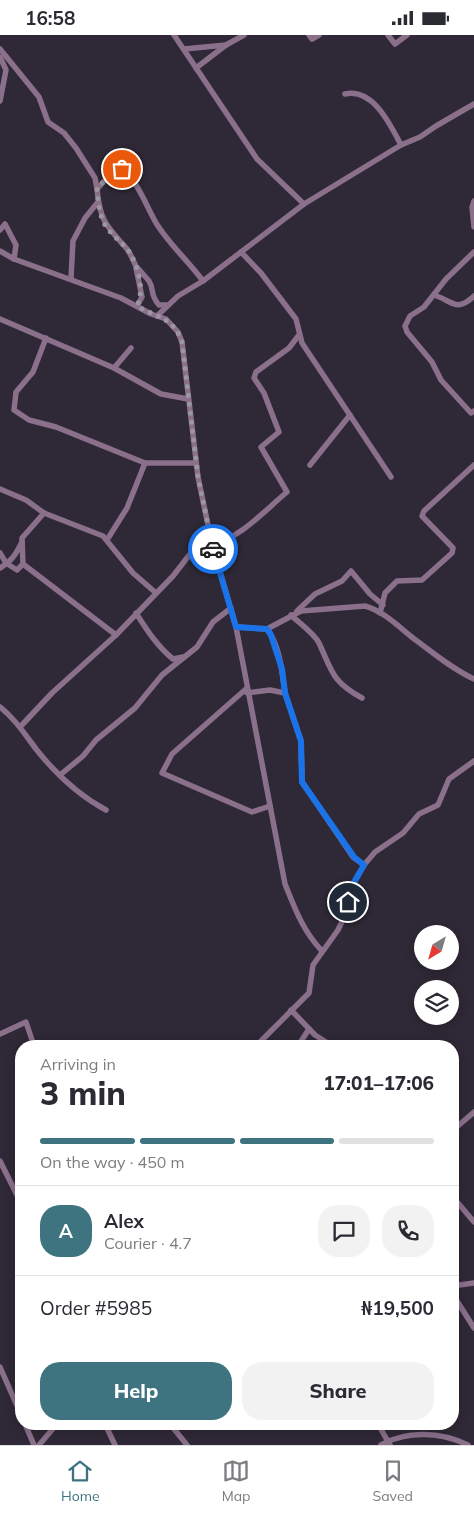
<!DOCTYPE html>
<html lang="en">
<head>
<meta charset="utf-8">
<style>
  body { margin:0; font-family:Mulish,sans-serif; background:#f2f2f3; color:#2b2b33; height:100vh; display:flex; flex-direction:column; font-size:19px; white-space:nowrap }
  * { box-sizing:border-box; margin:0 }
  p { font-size:16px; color:#7c7c81 }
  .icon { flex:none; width:28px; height:28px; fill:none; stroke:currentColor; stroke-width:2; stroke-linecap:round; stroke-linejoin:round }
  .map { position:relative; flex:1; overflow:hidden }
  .panel { position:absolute; left:15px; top:1005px; width:444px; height:390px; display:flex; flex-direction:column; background:#fff; border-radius:20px; box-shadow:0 2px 12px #0003 }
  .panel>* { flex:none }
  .needle { width:32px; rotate:217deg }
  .controls { position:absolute; left:414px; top:890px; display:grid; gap:10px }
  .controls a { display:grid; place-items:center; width:45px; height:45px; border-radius:50%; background:#fff; box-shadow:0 2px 12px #0003; font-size:25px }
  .pin { position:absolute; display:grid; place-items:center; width:42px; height:42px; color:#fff; margin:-21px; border:2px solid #fff; border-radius:50%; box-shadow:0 1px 5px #0007 }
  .courier { position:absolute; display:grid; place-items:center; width:50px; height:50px; margin:-25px; border:4px solid #1a73e8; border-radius:50%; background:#fff; color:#222; box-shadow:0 1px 6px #0007 }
  .summary em { font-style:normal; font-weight:800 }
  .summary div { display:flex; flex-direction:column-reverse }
  .summary { display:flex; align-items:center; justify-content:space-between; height:85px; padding:0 25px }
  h1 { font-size:32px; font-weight:800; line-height:38px }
  .bar { display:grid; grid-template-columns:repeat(4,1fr); gap:8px 5px; align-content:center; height:60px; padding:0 25px }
  .bar i { height:6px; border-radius:4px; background:#e1e1e2 }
  .bar .on { background:#3e7380 }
  .bar p { grid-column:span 4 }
  .line { display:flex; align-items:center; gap:12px; padding:0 25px; border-top:1px solid #e1e1e2 }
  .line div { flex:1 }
  .round { display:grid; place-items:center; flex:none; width:52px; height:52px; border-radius:20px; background:#f2f2f3 }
  .action { display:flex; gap:10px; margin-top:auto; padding:10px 25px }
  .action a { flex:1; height:58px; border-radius:20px; background:#3e7380; color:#fff; font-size:20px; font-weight:800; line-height:58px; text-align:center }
  .action a+a { background:#f2f2f3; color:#2b2b33 }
  .status { display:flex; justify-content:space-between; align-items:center; height:35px; padding:0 25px; background:#fff; direction:ltr }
  .status svg { height:14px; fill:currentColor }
  .dock { display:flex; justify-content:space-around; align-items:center; height:70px; border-top:1px solid #e1e1e2; background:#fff; font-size:14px; color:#7c7c81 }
  .dock a { display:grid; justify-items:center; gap:2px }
  .dock .on { color:#3e7380 }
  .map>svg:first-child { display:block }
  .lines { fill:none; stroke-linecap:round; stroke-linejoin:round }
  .minor { stroke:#8b708c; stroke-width:5.5 }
  .done { stroke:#9b96a1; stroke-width:5; stroke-dasharray:0 9 }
  .route { stroke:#1a73e8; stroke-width:6 }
</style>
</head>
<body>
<div class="status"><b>16:58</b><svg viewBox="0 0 49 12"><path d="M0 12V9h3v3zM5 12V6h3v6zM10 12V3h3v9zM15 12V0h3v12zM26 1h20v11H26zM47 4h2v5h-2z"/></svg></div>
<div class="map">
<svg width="474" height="1410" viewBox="0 0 474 1410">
  <rect width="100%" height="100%" fill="#2f2836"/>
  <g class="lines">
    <g class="minor">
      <polyline points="174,0 257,124 304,169"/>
      <polyline points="309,0 312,4 319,0"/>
      <polyline points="388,0 395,9 407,0"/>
      <polyline points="0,14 39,62 48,87 64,98 76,113 95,143 97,154"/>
      <polyline points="184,14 226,10"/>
      <polyline points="0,22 6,35 0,66"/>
      <polyline points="196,33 226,10 244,0"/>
      <path d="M 345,59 C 373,53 390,89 401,110"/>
      <polyline points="474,166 472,172 474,192"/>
      <polyline points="0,195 5,189 16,210 14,224"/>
      <path d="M 0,216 L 14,224 L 121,263 L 151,279 L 166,284 L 178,297 L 182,307 L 198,442 L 212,509 L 236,592 L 285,849 C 295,874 303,896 322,916"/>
      <polyline points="241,217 261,238 296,284 302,308 391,442"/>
      <polyline points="474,217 446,244 424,272 410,281 405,291 407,297 432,327 441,345 471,378 474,376"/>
      <polyline points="136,233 142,262 137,271"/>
      <polyline points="71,243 73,206 85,183 98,167"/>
      <path d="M 434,260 C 453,266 456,278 474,261"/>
      <path d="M 168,270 L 159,270 C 149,259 155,255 149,246 C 145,241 140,236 136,231 C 133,226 131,219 127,214 C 107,191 100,187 97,154 L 116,133 C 136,137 147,175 158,191 C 171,211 189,227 203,246"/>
      <polyline points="157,281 178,261 203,246 304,169 401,110 420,102 436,91 474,69"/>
      <polyline points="0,284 114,333 161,359 188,364"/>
      <polyline points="46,303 33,337 16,357 14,375 29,385 56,392 145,428 196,428"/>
      <polyline points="114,333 131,313"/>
      <polyline points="310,430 350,380"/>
      <polyline points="0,454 26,465 44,478 103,501 133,538 156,558"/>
      <polyline points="44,478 22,503 23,529 116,600"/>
      <polyline points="107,505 127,473 145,428"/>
      <path d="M 212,509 C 241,503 264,476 287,457 L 261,412 L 279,397 L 264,358 L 254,343 L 256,337 L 289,313 L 299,300"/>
      <polyline points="0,518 6,528 17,535 23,529"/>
      <path d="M 0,533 C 12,526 16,519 22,507"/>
      <polyline points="297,576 315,559 342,546 351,536 370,559 383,570"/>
      <path d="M 136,578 C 147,595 157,611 173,624 L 183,622"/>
      <polyline points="380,578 385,558 397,546 422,545 452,518 453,513 422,481 424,476 474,430"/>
      <path d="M 291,580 C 299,588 314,598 319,608 C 332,636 332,647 362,663"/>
      <path d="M 236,592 L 267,594 L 301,576 L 365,571 C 383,576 398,591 413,603 C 432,617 452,634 474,644"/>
      <path d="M 267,594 C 280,611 282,637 285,658"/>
      <polyline points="246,654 172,719 162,738 252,777 270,771"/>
      <polyline points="247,658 270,655 285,658 301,706 302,747 353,822 364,830"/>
      <path d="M 0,672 C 15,684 24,698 36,714 C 55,738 78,760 106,775"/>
      <polyline points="20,692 52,658 116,600 173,541 197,510 211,506"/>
      <polyline points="60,740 83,721 96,705 135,673 162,640 197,612 213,587 231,573"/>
      <polyline points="291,975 315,1000 332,1011"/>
      <polyline points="0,999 26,987 34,1011"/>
      <polyline points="159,1011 183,1008 193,1011"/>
      <polyline points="256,1011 309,958 313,930 338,895 346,878 349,856 364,830 375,817 403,798 419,779 438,770 449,744 474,726"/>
      <polyline points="298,1011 309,994"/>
      <polyline points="452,1096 474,1077"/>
      <polyline points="0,1126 21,1168"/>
      <polyline points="452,1161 474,1187"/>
      <polyline points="452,1251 474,1248"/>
      <polyline points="452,1258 474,1293"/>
      <polyline points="0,1332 21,1380"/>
      <polyline points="25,1389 34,1410"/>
      <polyline points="105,1389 115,1410"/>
      <polyline points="170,1389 187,1410"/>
      <polyline points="378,1389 390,1410"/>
      <polyline points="39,1410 57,1389"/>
      <path d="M 381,1410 C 407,1395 441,1397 468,1410"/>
    </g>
  </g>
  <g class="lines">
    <path class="done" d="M 122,134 L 116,132 L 97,154 C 98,165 99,178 104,188 C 110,199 121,206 128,215 C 138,230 145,255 137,271 C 158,283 173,282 182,307 L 198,442 L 213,514"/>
    <polyline class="route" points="213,514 236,592 267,594 271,600 282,634 285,658 301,706 302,747 354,822 364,830 349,856 348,867"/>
  </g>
</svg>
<div class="controls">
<a><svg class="needle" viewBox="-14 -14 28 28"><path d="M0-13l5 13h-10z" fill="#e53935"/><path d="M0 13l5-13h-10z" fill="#7c7c81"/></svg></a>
<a><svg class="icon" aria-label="layers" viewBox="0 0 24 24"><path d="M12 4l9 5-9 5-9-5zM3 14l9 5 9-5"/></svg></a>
</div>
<div class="pin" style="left:122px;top:134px;background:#ea580c"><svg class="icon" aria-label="bag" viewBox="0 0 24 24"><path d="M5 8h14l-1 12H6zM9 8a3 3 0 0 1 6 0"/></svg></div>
<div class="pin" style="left:348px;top:867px;background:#1f2937"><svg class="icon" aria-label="home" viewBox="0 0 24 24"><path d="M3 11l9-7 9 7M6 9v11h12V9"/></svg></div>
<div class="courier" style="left:213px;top:514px"><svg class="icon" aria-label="car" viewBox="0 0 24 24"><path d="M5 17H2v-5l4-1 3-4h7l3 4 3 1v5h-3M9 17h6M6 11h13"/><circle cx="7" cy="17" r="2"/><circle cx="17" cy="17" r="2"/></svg></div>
<section class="panel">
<div class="summary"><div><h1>3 min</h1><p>Arriving in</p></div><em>17:01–17:06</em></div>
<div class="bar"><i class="on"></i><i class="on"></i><i class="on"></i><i></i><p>On the way · 450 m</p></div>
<div class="line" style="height:90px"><b class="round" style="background:#3e7380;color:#fff">A</b><div><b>Alex</b><p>Courier · 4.7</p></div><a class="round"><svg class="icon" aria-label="chat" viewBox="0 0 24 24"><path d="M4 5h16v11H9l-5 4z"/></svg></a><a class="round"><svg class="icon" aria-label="phone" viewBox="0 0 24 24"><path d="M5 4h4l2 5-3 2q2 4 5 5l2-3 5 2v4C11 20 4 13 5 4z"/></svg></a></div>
<div class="line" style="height:65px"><div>Order #5985</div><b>₦19,500</b></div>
<div class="action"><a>Help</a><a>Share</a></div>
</section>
</div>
<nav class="dock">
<a class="on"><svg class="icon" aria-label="home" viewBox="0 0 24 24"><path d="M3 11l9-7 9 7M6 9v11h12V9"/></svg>Home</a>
<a><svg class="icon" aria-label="map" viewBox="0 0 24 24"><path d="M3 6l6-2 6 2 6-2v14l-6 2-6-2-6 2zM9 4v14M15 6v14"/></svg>Map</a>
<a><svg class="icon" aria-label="saved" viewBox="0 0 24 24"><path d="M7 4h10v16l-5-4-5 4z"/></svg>Saved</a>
</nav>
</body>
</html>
